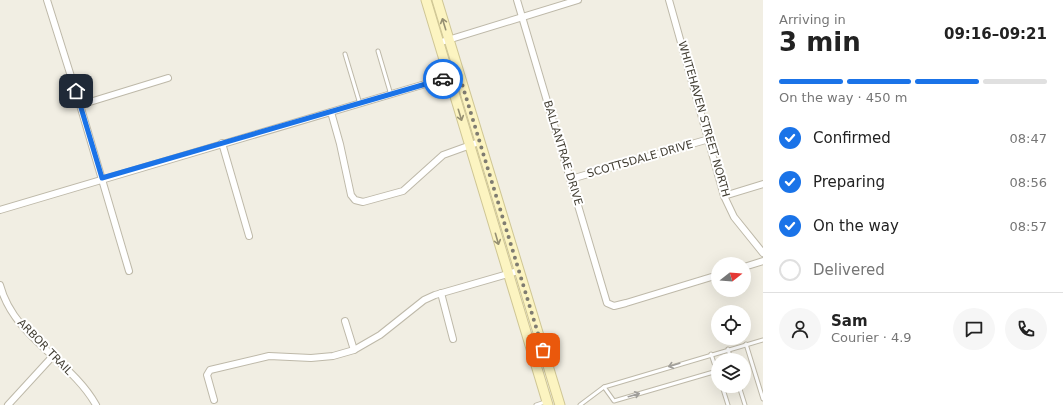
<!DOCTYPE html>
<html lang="en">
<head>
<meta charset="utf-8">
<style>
  body { margin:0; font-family:"DejaVu Sans",sans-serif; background:#f6f6f6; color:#222; height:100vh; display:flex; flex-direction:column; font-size:15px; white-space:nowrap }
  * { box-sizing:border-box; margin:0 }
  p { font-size:13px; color:#767676 }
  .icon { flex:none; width:22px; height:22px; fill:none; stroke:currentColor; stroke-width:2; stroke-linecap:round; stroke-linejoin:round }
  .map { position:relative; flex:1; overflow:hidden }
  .panel { display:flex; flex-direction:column; background:#fff; width:300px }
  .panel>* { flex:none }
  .needle { width:26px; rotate:73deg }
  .buttons { position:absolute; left:711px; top:257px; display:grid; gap:8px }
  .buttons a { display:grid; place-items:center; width:40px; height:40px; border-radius:50%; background:#fff; box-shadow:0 4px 16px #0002; font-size:20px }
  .pin { position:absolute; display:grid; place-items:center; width:34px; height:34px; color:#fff; margin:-17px; border-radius:8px; box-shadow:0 2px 6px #0006 }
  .courier { position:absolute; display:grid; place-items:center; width:40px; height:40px; margin:-20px; border:3px solid #1a73e8; border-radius:50%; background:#fff; color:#222; box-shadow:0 1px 5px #0007 }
  .summary em { font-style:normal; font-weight:700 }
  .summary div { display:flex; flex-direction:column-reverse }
  .summary { display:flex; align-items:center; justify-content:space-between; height:68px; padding:0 16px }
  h1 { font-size:26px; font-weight:700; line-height:30px }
  .bar { display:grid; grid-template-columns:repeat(4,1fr); gap:6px 4px; align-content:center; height:48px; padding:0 16px }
  .bar i { height:5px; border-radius:3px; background:#e0e0e0 }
  .bar .active { background:#1a73e8 }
  .bar p { grid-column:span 4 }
  .line { display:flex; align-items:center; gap:10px; padding:0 16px; border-top:1px solid #e0e0e0 }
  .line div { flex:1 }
  .round { display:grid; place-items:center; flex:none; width:42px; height:42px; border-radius:21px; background:#f6f6f6 }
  ol { padding:0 16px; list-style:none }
  li { display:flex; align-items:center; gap:12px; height:44px }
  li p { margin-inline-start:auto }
  li .icon { padding:4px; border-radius:50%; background:#1a73e8; color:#fff; stroke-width:4 }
  li:last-child { color:#767676 }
  li i { width:22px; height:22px; border:2px solid #e0e0e0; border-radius:50% }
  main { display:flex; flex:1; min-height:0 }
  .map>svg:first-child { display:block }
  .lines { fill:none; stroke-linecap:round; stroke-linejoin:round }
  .service-casing { stroke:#beb9a9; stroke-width:5 }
  .minor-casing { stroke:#beb9a9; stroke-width:8 }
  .secondary-casing { stroke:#cfc694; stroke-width:11 }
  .service { stroke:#fff; stroke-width:3 }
  .minor { stroke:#fff; stroke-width:6 }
  .secondary { stroke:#fcf4c1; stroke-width:9 }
  .oneway { stroke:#969073 }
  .oneway2 { stroke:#a09e99 }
  .done { stroke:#7f7c71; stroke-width:4; stroke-dasharray:0 7.2 }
  .route { stroke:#1a73e8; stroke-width:5 }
  .labels { text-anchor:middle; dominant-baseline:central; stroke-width:4; stroke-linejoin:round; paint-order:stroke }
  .street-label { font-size:11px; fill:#423e33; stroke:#fff }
</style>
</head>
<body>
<main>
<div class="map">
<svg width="763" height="405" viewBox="0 0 763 405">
  <rect width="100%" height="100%" fill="#f1eee3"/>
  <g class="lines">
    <defs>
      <g id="service">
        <polyline points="378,51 391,95"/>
        <polyline points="345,54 360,104"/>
        <polyline points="746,344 763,399"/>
        <polyline points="728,349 731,360"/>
        <polyline points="711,354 718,375"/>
        <polyline points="722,386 728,405"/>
        <polyline points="739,386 745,405"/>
        <polyline points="604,387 614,401 717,371"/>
        <polyline points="536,405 545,402"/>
        <polyline points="580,405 604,387 763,340"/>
      </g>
      <g id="minor">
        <polyline points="47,0 80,105 129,271"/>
        <polyline points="517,0 607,303 614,306 626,303 718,275"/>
        <polyline points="669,0 724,196 734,217 763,253"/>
        <polyline points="438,43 578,0"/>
        <polyline points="80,105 168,78"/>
        <polyline points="331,112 340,144 351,195 355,200 363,202 403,191 443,155 479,142"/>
        <polyline points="222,143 249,236"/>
        <polyline points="571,179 709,139"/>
        <polyline points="724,196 763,184"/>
        <polyline points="0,210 459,74"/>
        <polyline points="744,267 763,261"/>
        <path d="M 0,285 C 14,338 71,360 96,405"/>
        <polyline points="441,293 453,339"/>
        <polyline points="345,321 354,350"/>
        <polyline points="214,400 207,375 210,370 269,356 311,358 333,356 354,350 380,335 424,300 435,295 518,271"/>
        <polyline points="8,405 52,357"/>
      </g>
      <g id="secondary">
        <polyline points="426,0 548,405"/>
        <polyline points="437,0 560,405"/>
      </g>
    </defs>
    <use href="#service" class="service-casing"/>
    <use href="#minor" class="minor-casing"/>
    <use href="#secondary" class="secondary-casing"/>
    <use href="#service" class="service"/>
    <use href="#minor" class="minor"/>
    <use href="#secondary" class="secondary"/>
  </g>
  <defs><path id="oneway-shaft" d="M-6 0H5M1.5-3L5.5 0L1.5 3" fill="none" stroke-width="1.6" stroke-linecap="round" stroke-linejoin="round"/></defs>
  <g class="oneway">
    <use href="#oneway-shaft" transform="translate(444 24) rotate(-107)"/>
    <use href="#oneway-shaft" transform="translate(460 115) rotate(73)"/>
    <use href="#oneway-shaft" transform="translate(497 239) rotate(74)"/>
  </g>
  <g class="oneway2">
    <use href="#oneway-shaft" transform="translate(674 365) rotate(163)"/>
    <use href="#oneway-shaft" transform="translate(634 395) rotate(-16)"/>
  </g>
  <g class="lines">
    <polyline class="done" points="443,79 459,74 543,350"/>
    <polyline class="route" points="76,91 102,178 443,79"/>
  </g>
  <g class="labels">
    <g class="street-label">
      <text transform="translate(704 119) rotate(74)">WHITEHAVEN STREET NORTH</text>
      <text transform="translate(563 153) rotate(73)">BALLANTRAE DRIVE</text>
      <text transform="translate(640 159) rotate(-16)">SCOTTSDALE DRIVE</text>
      <text transform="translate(45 347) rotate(46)">ARBOR TRAIL</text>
    </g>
  </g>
</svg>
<div class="buttons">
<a><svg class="needle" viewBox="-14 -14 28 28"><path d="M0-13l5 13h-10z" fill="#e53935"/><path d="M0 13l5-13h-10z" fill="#767676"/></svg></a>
<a><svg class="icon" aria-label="locate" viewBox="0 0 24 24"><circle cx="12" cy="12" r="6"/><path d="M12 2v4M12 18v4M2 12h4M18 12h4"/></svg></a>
<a><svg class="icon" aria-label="layers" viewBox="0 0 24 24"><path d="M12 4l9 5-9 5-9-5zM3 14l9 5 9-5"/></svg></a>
</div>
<div class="pin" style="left:543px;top:350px;background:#ea580c"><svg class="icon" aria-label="bag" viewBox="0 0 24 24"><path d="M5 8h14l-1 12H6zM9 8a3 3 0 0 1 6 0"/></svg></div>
<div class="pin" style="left:76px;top:91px;background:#1f2937"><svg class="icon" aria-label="home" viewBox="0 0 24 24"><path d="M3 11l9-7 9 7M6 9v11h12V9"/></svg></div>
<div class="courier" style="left:443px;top:79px"><svg class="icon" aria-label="car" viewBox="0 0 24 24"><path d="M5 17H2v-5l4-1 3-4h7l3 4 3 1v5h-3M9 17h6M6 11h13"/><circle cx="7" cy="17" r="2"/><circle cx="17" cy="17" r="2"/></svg></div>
</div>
<section class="panel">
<div class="summary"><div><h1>3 min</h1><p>Arriving in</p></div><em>09:16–09:21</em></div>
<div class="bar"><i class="active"></i><i class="active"></i><i class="active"></i><i></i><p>On the way · 450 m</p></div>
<ol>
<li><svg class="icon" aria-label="check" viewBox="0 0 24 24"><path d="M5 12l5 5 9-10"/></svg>Confirmed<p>08:47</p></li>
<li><svg class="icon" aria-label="check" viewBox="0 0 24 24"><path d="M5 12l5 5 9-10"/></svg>Preparing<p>08:56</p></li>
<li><svg class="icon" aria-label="check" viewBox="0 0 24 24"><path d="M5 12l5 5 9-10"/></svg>On the way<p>08:57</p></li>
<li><i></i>Delivered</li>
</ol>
<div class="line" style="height:72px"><a class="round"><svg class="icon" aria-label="person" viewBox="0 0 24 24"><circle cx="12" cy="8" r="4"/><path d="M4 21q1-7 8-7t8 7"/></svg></a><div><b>Sam</b><p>Courier · 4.9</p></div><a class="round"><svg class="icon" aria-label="chat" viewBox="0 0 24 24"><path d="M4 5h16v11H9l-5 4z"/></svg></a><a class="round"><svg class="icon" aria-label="phone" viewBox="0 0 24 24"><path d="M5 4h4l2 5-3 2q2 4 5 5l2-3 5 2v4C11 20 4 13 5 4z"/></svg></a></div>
</section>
</main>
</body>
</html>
